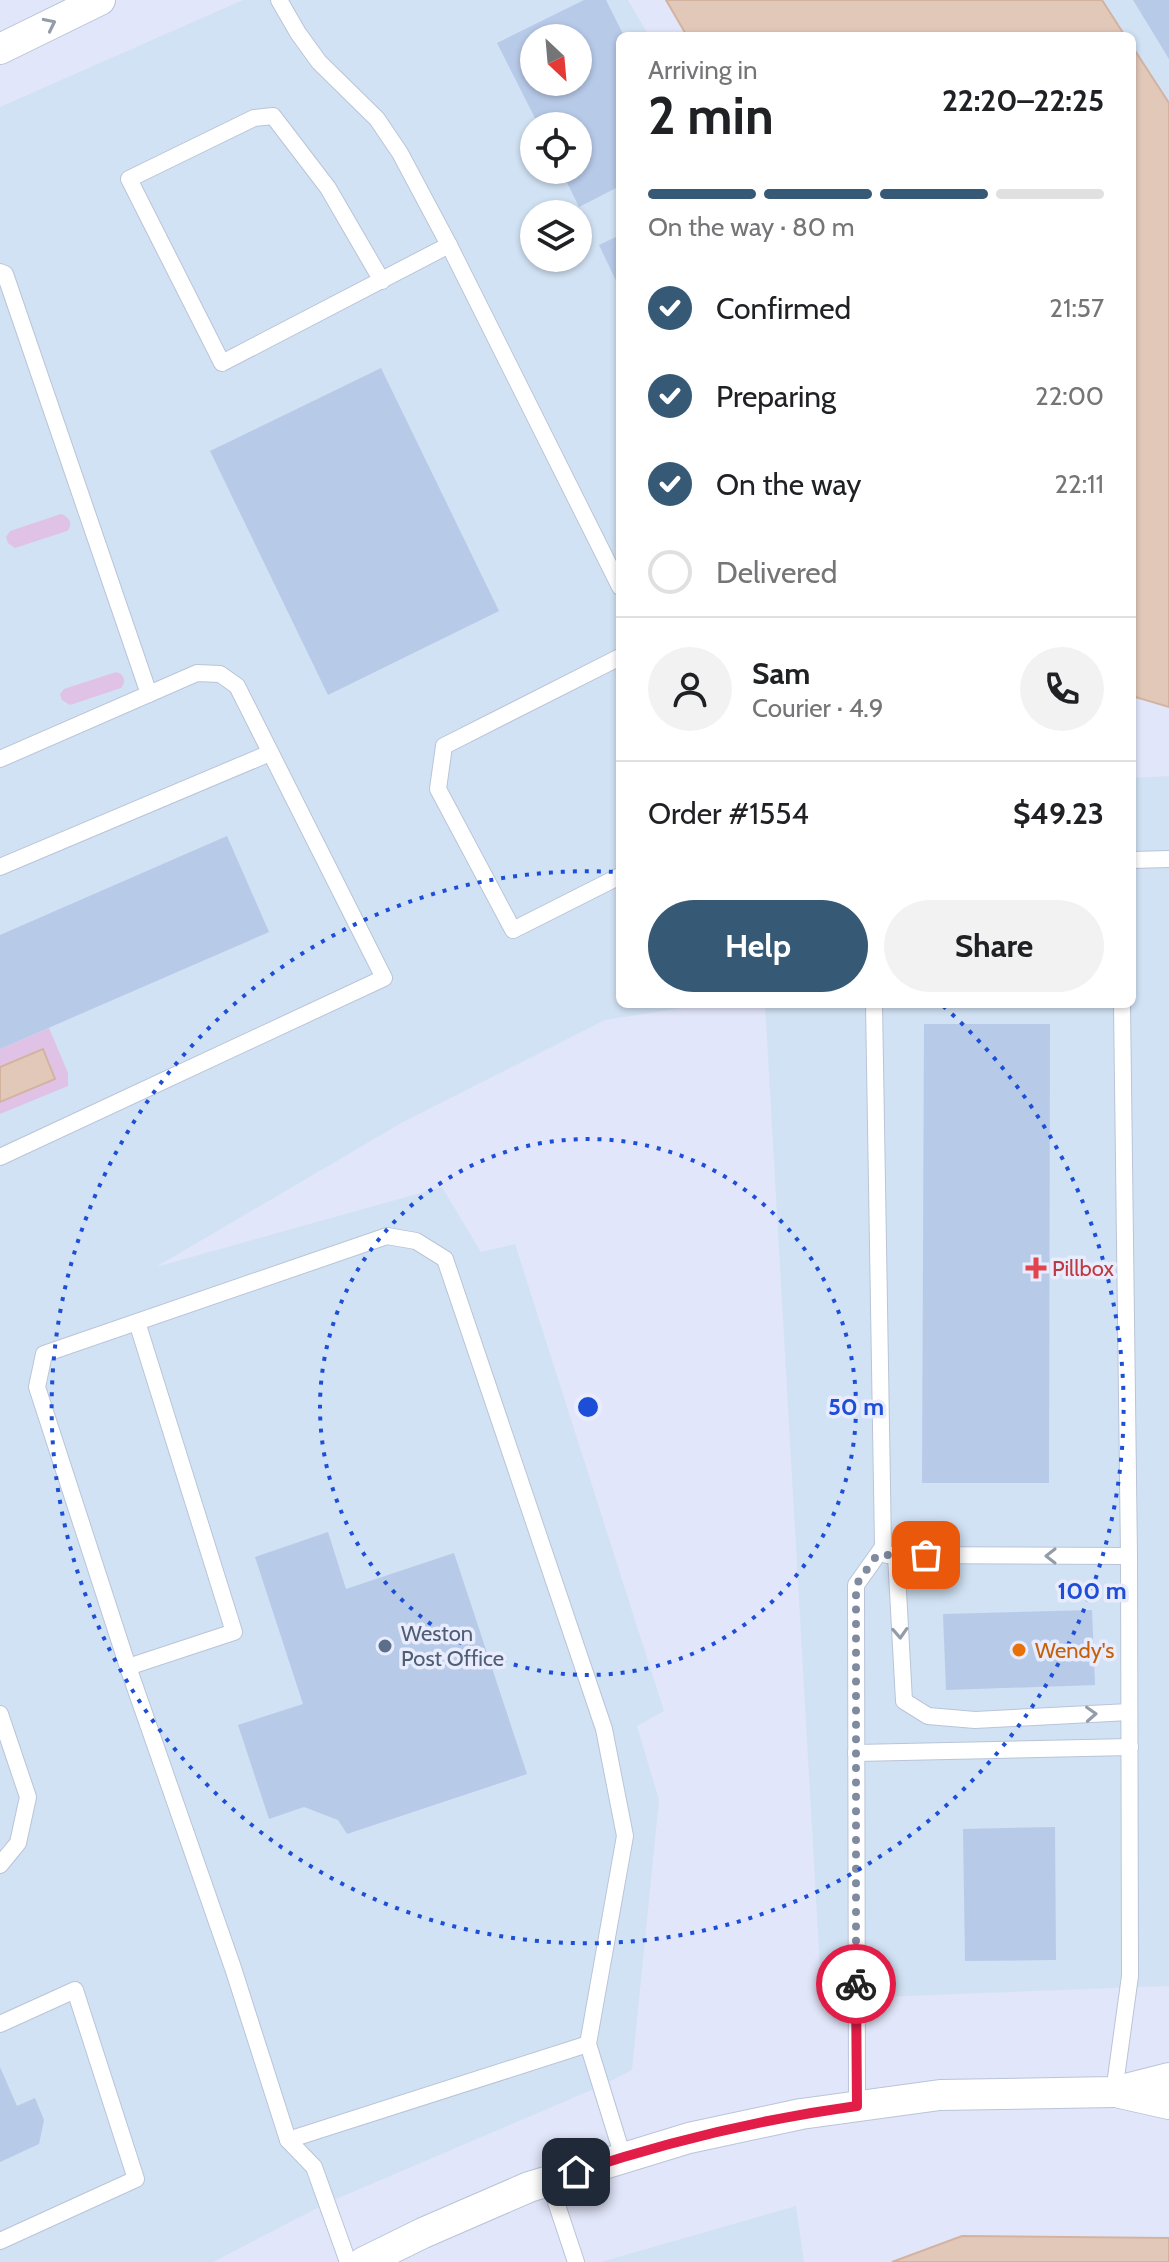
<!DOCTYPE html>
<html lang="en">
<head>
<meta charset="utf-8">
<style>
  body { margin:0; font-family:Cabin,sans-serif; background:#f2f2f2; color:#202124; height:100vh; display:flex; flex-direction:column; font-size:30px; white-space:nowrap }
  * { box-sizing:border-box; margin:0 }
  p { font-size:26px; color:#757577 }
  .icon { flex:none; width:44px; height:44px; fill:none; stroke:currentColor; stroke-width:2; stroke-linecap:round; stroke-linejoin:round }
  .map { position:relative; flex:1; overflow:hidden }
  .panel { position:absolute; left:616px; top:32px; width:520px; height:976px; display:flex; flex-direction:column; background:#fff; border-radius:12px; box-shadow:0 2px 6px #0004 }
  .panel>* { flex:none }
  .needle { width:52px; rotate:154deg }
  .fabs { position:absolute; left:520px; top:24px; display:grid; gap:16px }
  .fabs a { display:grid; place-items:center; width:72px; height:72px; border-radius:50%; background:#fff; box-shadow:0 2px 6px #0004; font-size:40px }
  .pin { position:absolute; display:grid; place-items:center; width:68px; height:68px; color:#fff; margin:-34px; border-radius:16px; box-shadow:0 4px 12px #0006 }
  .courier { position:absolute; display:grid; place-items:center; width:80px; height:80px; margin:-40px; border:6px solid #e11d48; border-radius:50%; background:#fff; color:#222; box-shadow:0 2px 10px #0007 }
  .overview em { font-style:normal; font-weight:800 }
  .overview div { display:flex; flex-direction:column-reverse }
  .overview { display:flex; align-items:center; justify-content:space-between; height:136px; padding:0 32px }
  h1 { font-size:52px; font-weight:800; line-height:60px }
  .bar { display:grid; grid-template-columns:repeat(4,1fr); gap:12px 8px; align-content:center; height:96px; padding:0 32px }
  .bar i { height:10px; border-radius:6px; background:#e0e0e0 }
  .bar .current { background:#365976 }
  .bar p { grid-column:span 4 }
  .line { display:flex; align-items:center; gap:20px; padding:0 32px; border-top:2px solid #e0e0e0 }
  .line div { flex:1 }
  .round { display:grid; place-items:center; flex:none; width:84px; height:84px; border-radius:42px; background:#f2f2f2 }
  ol { padding:0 32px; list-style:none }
  li { display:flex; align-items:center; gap:24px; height:88px }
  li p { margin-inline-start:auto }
  li .icon { padding:8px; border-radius:50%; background:#365976; color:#fff; stroke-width:4 }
  li:last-child { color:#757577 }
  li i { width:44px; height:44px; border:4px solid #e0e0e0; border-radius:50% }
  .button { display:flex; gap:16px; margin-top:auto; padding:16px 32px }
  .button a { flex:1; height:92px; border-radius:48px; background:#365976; color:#fff; font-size:32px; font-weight:800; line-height:92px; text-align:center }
  .button a+a { background:#f2f2f2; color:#202124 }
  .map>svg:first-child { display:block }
  .commercial { fill:#d1e2f4; fill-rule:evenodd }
  .green { fill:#e0c2e6 }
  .water { fill:#e2c8b9; stroke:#d3b3a0; stroke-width:2 }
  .building { fill:#b7cae8; fill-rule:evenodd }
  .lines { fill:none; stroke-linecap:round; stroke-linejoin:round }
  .service-casing { stroke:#bac4d8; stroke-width:18 }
  .minor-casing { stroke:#bac4d8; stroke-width:32 }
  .service { stroke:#fff; stroke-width:16 }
  .minor { stroke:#fff; stroke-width:30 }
  .oneway { stroke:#939ca9 }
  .done { stroke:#808ba0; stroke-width:8; stroke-dasharray:0 14.4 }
  .route { stroke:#e11d48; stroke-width:10 }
  .ring { fill:none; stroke:#1d4ed8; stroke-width:4; stroke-dasharray:4 8 }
  .health-dot { fill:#e0444e; stroke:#e8ecfd; stroke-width:3 }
  .service-dot { fill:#5c6f8a; stroke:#e8ecfd; stroke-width:3 }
  .food-dot { fill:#e8710a; stroke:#e8ecfd; stroke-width:3 }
  .labels { text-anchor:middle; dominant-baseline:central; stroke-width:7; stroke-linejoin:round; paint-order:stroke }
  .health-label { font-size:22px; fill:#be3a42; stroke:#e8ecfd; text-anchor:start }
  .service-label { font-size:22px; fill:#4e5e75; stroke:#e8ecfd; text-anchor:start }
  .food-label { font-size:22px; fill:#c56008; stroke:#e8ecfd; text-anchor:start }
  .centre { fill:#1d4ed8; stroke:#e8ecfd; stroke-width:4 }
  .ring-label { font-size:24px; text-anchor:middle; font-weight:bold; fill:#1d4ed8; stroke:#e8ecfd; stroke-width:7; stroke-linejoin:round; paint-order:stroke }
</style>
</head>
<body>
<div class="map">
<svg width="1169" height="2262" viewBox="0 0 1169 2262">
  <rect width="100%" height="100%" fill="#e2e6fa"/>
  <g class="commercial">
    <path d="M 243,0 L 628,0 L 649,36 L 620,36 L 620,1004 L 708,1004 L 605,1020 L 403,1122 L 156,1267 L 442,1187 L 481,1252 L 515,1244 L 664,1711 L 637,1726 L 659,1800 L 632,2070 L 601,2086 L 327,2203 L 213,2262 L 0,2262 L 0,107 ZM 534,38 L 578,38 L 578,82 L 534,82 ZM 534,126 L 578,126 L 578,170 L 534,170 ZM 534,214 L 578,214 L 578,258 L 534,258 Z"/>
    <polygon points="1102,0 1169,0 1169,103 1132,46 1132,36 1125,36"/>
    <polygon points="1169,776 1169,1986 856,1998 822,2003 765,1004 1132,1004 1132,778"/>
    <polygon points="796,2206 804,2262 601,2262"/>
  </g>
  <g class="green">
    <path d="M 61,514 C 69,517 74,524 67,531 L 15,548 L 8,543 L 6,537 L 10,531 Z"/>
    <path d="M 116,672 L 121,674 C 125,679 125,683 121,688 L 70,705 L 62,700 L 60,694 L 64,689 Z"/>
    <polygon points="49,1028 68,1073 68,1086 0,1114 0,1049"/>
  </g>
  <g class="water">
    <polygon points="666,0 1102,0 1125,36 687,36"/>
    <polygon points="1132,46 1169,103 1169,707 1132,696"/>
    <polygon points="43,1049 55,1079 0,1102 0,1067"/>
    <polygon points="962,2236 1169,2238 1169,2262 892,2262"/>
  </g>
  <g class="building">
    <path d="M 584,0 L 606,0 L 624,36 L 620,36 L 620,186 L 579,207 L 561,170 L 578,170 L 578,126 L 539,126 L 497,43 ZM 534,38 L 578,38 L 578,82 L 534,82 Z"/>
    <polygon points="1133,0 1169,0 1169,59"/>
    <polygon points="620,235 620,289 599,245"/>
    <polygon points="381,368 499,611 328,695 210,451"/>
    <polygon points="227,836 269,932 0,1049 0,935"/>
    <polygon points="924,1024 1050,1024 1049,1483 922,1483"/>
    <polygon points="328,1532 346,1589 454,1553 527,1774 347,1834 338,1820 304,1807 269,1819 238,1725 303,1704 255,1557"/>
    <polygon points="1092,1610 1095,1685 946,1690 943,1614"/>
    <polygon points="1055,1827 1056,1960 965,1961 963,1829"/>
    <polygon points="0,2067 17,2106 35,2098 44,2120 39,2144 0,2162"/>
  </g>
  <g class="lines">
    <defs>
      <g id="service">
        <polyline points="279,0 298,33 319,62 377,119 400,153 449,245 620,587"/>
        <polyline points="0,272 5,274 149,694"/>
        <polyline points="382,281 328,188 273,116 254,118 129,179 222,363 449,245"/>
        <polyline points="620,657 444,746 438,789 513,930 620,876"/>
        <polyline points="0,759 197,673 220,674 237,686 384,978 0,1157"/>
        <polyline points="1132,860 1169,859"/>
        <polyline points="0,867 270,753"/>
        <polyline points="137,1322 234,1632 128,1667 37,1387 44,1354 387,1236 416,1241 445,1259 604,1729 625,1836 588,2044 623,2157"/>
        <polyline points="887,1555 1129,1556"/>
        <polyline points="896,1555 904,1701 928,1716 975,1720 1129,1712"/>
        <polyline points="128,1667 233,1968 288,2140 314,2167 348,2262"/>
        <polyline points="0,1714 28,1797 18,1843 0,1865"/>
        <polyline points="856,1753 1130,1747"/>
        <polyline points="0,2024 75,1990 136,2179 0,2241"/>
        <polyline points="1114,2092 1130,1976 1129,1556 1122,1004"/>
        <polyline points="857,2106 856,1585 883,1547 874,1004"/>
        <polyline points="288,2140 588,2044"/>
        <polyline points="549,2181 576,2262"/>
      </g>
      <g id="minor">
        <polyline points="0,49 100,0"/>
        <polyline points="1120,2093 1169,2104"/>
        <polyline points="364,2262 423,2233 529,2187 689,2138 801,2114 940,2095 1114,2092 1169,2078"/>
      </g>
    </defs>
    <use href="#service" class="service-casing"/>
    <use href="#minor" class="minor-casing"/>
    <use href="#service" class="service"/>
    <use href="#minor" class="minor"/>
  </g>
  <defs><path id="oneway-chevron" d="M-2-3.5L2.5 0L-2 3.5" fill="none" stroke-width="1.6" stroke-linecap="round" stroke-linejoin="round" transform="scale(2)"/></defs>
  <g class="oneway">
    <use href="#oneway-chevron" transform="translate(50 24) rotate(-26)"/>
    <use href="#oneway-chevron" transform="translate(1051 1556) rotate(-180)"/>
    <use href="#oneway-chevron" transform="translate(900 1633) rotate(87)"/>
    <use href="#oneway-chevron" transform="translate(1091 1714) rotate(-3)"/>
  </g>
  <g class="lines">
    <polyline class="done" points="856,1984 856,1585 877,1555 926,1555"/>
    <path class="route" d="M 576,2172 C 667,2142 761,2119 857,2106 L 856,1984"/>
  </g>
  <g class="ring">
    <circle cx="588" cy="1407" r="268"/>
    <path d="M943 1006A536 536 0 1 1 616 872"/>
  </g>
  <path class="health-dot" d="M1032 1256h8v8h8v8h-8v8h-8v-8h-8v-8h8z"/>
  <circle class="service-dot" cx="385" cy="1646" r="8"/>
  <circle class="food-dot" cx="1019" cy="1650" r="8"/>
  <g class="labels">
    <g class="health-label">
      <text x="1052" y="1268">Pillbox</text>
    </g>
    <g class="service-label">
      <text x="401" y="1633">Weston<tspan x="401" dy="25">Post Office</tspan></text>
    </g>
    <g class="food-label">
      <text x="1035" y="1650">Wendy's</text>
    </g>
  </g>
  <circle cx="588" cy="1407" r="12" class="centre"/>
  <g class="ring-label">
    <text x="856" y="1415">50 m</text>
    <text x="1092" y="1599">100 m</text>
  </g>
</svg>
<div class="fabs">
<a><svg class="needle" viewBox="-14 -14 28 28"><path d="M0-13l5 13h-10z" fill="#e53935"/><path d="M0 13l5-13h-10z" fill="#757577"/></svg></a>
<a><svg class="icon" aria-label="locate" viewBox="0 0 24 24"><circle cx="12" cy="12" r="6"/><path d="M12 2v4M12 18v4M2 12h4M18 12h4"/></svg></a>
<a><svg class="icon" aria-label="layers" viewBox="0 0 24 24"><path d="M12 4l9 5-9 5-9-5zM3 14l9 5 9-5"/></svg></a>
</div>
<div class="pin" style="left:926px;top:1555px;background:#ea580c"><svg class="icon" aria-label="bag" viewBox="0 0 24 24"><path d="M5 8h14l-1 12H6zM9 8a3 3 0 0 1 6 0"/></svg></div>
<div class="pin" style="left:576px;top:2172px;background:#1f2937"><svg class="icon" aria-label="home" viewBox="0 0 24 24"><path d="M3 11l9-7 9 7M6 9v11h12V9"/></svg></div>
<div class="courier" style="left:856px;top:1984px"><svg class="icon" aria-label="bike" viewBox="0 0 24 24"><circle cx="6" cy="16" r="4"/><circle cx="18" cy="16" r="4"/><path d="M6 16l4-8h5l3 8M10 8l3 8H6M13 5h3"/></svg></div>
<section class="panel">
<div class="overview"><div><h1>2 min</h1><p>Arriving in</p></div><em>22:20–22:25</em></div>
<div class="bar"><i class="current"></i><i class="current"></i><i class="current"></i><i></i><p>On the way · 80 m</p></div>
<ol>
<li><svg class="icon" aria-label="check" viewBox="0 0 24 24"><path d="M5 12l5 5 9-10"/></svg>Confirmed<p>21:57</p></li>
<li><svg class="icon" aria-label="check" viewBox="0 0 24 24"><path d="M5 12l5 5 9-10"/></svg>Preparing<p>22:00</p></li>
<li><svg class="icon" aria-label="check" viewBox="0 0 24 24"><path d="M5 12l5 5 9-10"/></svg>On the way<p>22:11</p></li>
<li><i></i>Delivered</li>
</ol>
<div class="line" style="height:144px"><a class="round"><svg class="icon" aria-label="person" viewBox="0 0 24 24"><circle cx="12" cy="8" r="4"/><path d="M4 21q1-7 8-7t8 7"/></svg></a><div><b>Sam</b><p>Courier · 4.9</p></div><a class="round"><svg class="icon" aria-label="phone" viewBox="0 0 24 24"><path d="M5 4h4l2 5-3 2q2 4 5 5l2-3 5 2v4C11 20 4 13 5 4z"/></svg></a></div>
<div class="line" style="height:104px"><div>Order #1554</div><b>$49.23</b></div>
<div class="button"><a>Help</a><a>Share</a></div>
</section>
</div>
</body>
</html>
